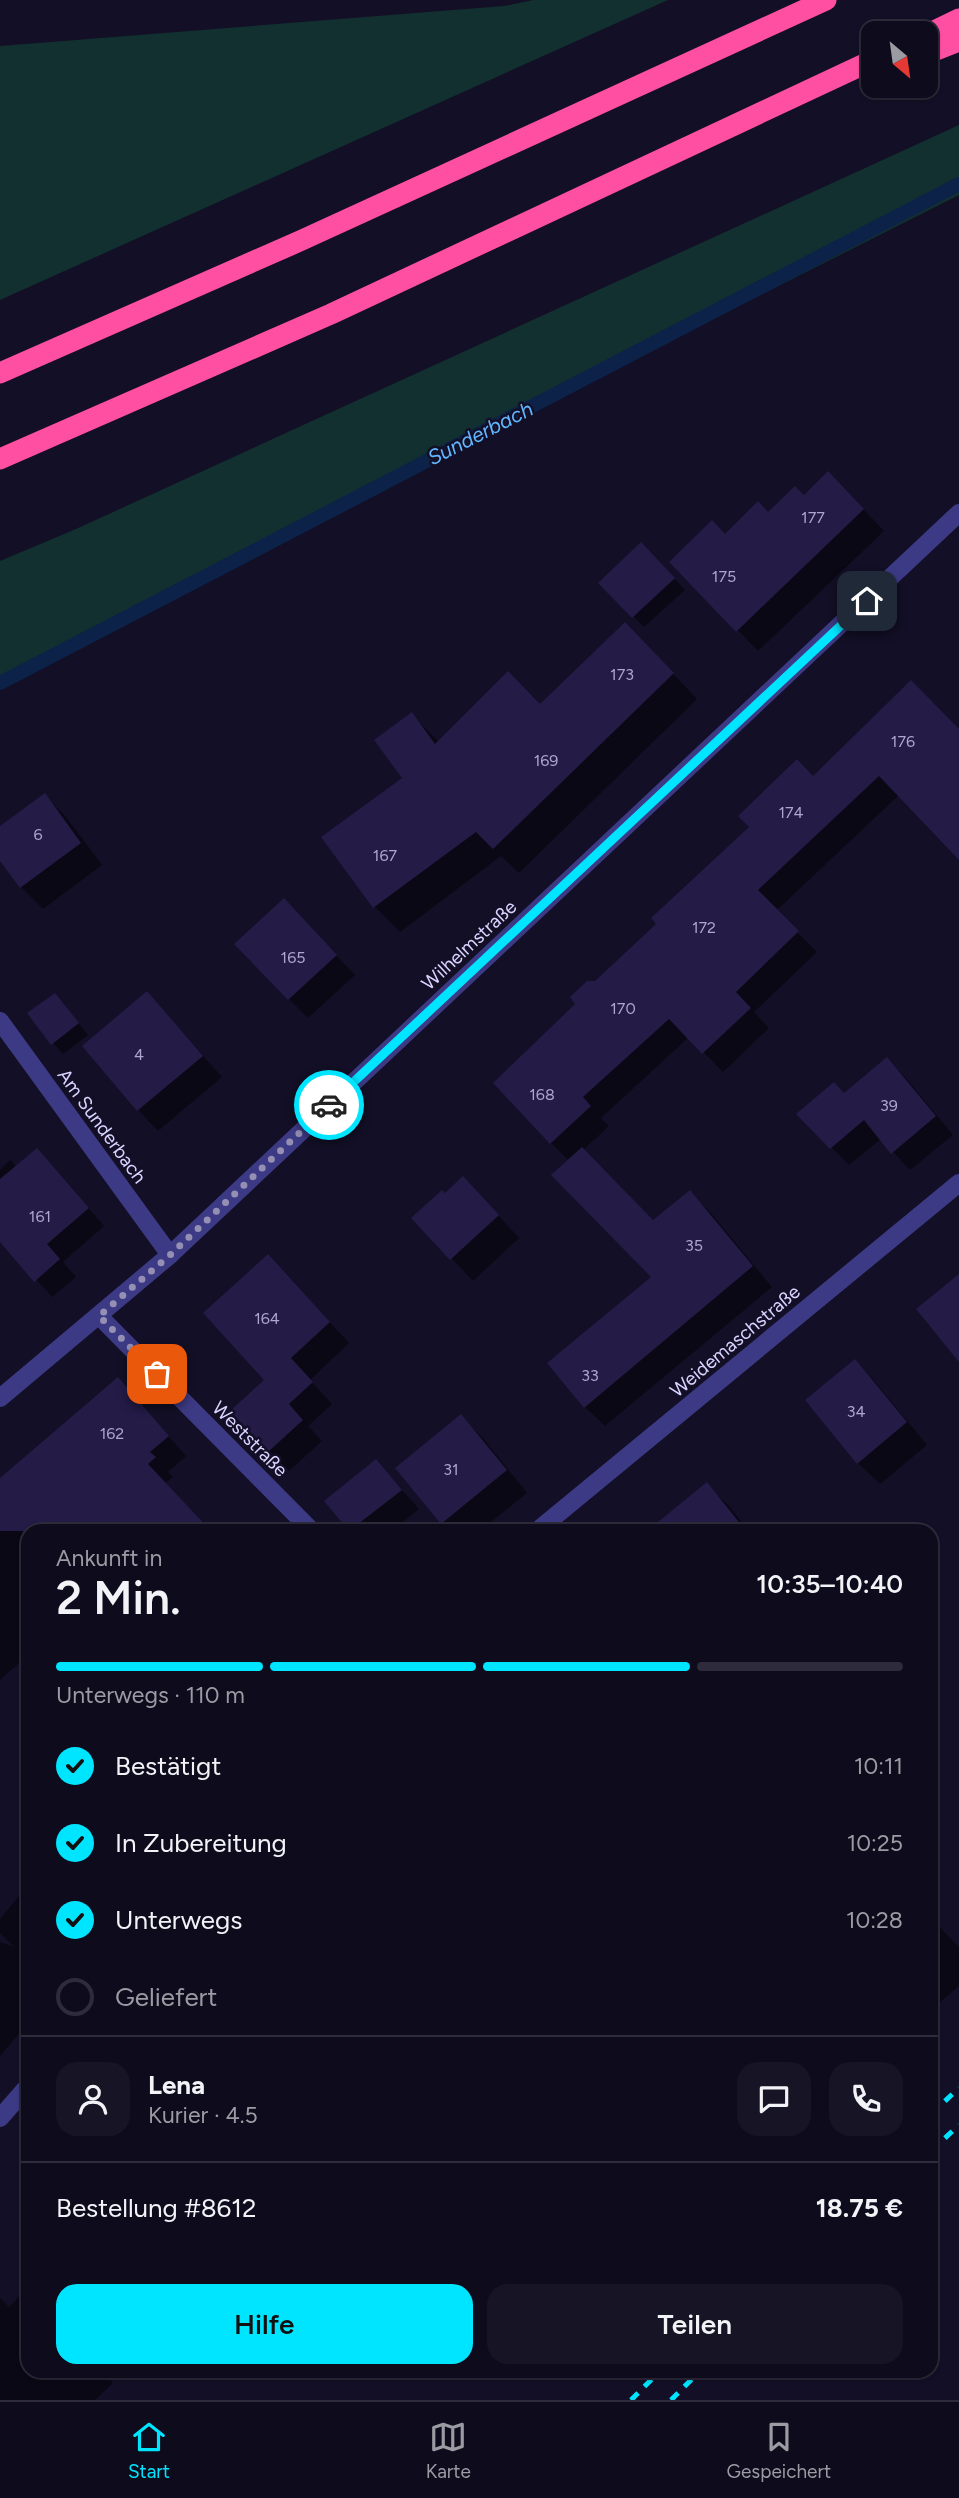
<!DOCTYPE html>
<html lang="de">
<head>
<meta charset="utf-8">
<style>
  body { margin:0; font-family:Figtree,sans-serif; background:#171425; color:#f1f3f6; height:100vh; display:flex; flex-direction:column; font-size:26px; white-space:nowrap }
  * { box-sizing:border-box; margin:0 }
  p { font-size:23px; color:#9b9ba3 }
  .icon { flex:none; width:38px; height:38px; fill:none; stroke:currentColor; stroke-width:2; stroke-linecap:round; stroke-linejoin:round }
  .map { position:relative; flex:1; overflow:hidden }
  .side { position:absolute; left:21px; top:1524px; width:917px; height:854px; display:flex; flex-direction:column; background:#0e0b1c; border-radius:21px; box-shadow:0 2px 5px #0004,0 0 0 2px #2e2b3b }
  .side>* { flex:none }
  .needle { width:46px; rotate:151deg }
  .controls { position:absolute; left:861px; top:21px; display:grid; gap:14px }
  .controls a { display:grid; place-items:center; width:77px; height:77px; border-radius:14px; background:#0e0b1c; box-shadow:0 2px 5px #0004,0 0 0 2px #2e2b3b; font-size:35px }
  .pin { position:absolute; display:grid; place-items:center; width:60px; height:60px; color:#fff; margin:-30px; border-radius:14px; box-shadow:0 4px 10px #0006 }
  .courier { position:absolute; display:grid; place-items:center; width:70px; height:70px; margin:-35px; border:5px solid #00e5ff; border-radius:50%; background:#fff; color:#222; box-shadow:0 2px 9px #0007 }
  .headline em { font-style:normal; font-weight:600 }
  .headline div { display:flex; flex-direction:column-reverse }
  .headline { display:flex; align-items:center; justify-content:space-between; height:119px; padding:0 35px }
  h1 { font-size:46px; font-weight:600; line-height:52px }
  .bar { display:grid; grid-template-columns:repeat(4,1fr); gap:10px 7px; align-content:center; height:84px; padding:0 35px }
  .bar i { height:9px; border-radius:5px; background:#2e2b3b }
  .bar .selected { background:#00e5ff }
  .bar p { grid-column:span 4 }
  .line { display:flex; align-items:center; gap:18px; padding:0 35px; border-top:2px solid #2e2b3b }
  .line div { flex:1 }
  .round { display:grid; place-items:center; flex:none; width:74px; height:74px; border-radius:21px; background:#171425 }
  ol { padding:0 35px; list-style:none }
  li { display:flex; align-items:center; gap:21px; height:77px }
  li p { margin-inline-start:auto }
  li .icon { padding:7px; border-radius:50%; background:#00e5ff; color:#111; stroke-width:4 }
  li:last-child { color:#9b9ba3 }
  li i { width:38px; height:38px; border:4px solid #2e2b3b; border-radius:50% }
  .action { display:flex; gap:14px; margin-top:auto; padding:14px 35px }
  .action a { flex:1; height:80px; border-radius:21px; background:#00e5ff; color:#111; font-size:28px; font-weight:600; line-height:80px; text-align:center }
  .action a+a { background:#171425; color:#f1f3f6 }
  .tab-bar { display:flex; justify-content:space-around; align-items:center; height:98px; border-top:2px solid #2e2b3b; background:#0e0b1c; font-size:19px; color:#9b9ba3 }
  .tab-bar a { display:grid; justify-items:center; gap:4px }
  .tab-bar .selected { color:#00e5ff }
  .map>svg:first-child { display:block }
  .green { fill:#12302f }
  .shadow { fill:#0007 }
  .lines { fill:none; stroke-linecap:round; stroke-linejoin:round }
  .stream { stroke:#0c2248; stroke-width:14 }
  .building { fill:#241b47 }
  .street { stroke:#3d3a85; stroke-width:18 }
  .highway { stroke:#ff4fa3; stroke-width:21 }
  .rail { stroke:#00e5ff; stroke-width:5; stroke-dasharray:10 9; stroke-linecap:butt }
  .done { stroke:#948fb3; stroke-width:7; stroke-dasharray:0 12.6 }
  .route { stroke:#00e5ff; stroke-width:9 }
  .labels { text-anchor:middle; dominant-baseline:central; stroke-width:5; stroke-linejoin:round; paint-order:stroke }
  .number-label { font-size:16px; fill:#aca6d1 }
  .street-label { font-size:19px; fill:#d9d4ff; stroke:#130f26 }
  .water-label { font-size:21px; font-style:italic; fill:#62b6ff; stroke:#130f26 }
</style>
</head>
<body>
<div class="map">
<svg width="959" height="2400" viewBox="0 0 959 2400">
  <rect width="100%" height="100%" fill="#130f26"/>
  <g class="green">
    <polygon points="533,0 668,0 0,300 0,46 504,6"/>
    <polygon points="959,125 959,195 715,318 0,688 0,561 76,529"/>
  </g>
  <g class="shadow">
    <polygon points="849,494 884,531 758,651 672,562 804,497"/>
    <polygon points="641,545 685,590 644,627 601,583"/>
    <polygon points="650,649 697,699 519,873 501,856 400,932 375,907 323,838 404,778 412,715 439,742 540,706"/>
    <polygon points="959,731 959,854 899,795 776,911 817,952 754,1012 769,1028 723,1072 689,1037 601,1118 609,1126 583,1150 653,1223 690,1192 710,1212 772,1287 605,1426 585,1407 654,1277 569,1161 551,1143 578,1004 596,982 814,778"/>
    <polygon points="45,795 66,817 102,865 43,909 21,887 0,858 0,828"/>
    <polygon points="303,920 355,975 308,1018 289,999"/>
    <polygon points="147,993 222,1077 158,1131 138,1110 84,1046"/>
    <polygon points="55,995 88,1035 63,1054 53,1043"/>
    <polygon points="887,1059 905,1077 953,1135 910,1170 881,1139 849,1165 799,1114 845,1095"/>
    <polygon points="10,1160 17,1167 53,1167 104,1226 63,1262 76,1277 52,1297 0,1238 0,1170"/>
    <polygon points="445,1196 484,1200 519,1238 473,1281 414,1218"/>
    <polygon points="288,1277 349,1343 310,1380 332,1404 308,1426 322,1441 289,1471 269,1450 267,1380"/>
    <polygon points="855,1361 876,1383 927,1445 880,1484 858,1463"/>
    <polygon points="118,1379 186,1456 168,1472 173,1477 165,1483 210,1531 114,1531 109,1526 102,1531 28,1531 28,1655 0,1680 0,1480"/>
    <polygon points="461,1417 483,1438 527,1493 480,1531 450,1531 397,1469"/>
    <polygon points="376,1461 419,1509 392,1531 352,1531 327,1501"/>
    <polygon points="706,1484 728,1505 749,1531 669,1531 661,1521"/>
    <polygon points="28,1885 28,2023 0,2056 0,1942 14,1947 0,1933 0,1919"/>
    <polygon points="932,1919 959,1947 959,1986 939,2003 931,1995"/>
    <polygon points="28,2194 28,2206 22,2200"/>
    <polygon points="23,2292 28,2297 28,2371 102,2371 113,2383 95,2400 0,2400 0,2298 9,2307"/>
  </g>
  <g class="lines">
    <polyline class="stream" points="0,683 959,184"/>
  </g>
  <g class="building">
    <polygon points="828,471 864,509 736,632 669,562 712,520 725,534 758,501 768,512 795,486 804,495"/>
    <polygon points="641,542 675,578 632,618 598,583"/>
    <polygon points="625,622 674,673 493,849 476,832 373,908 321,837 402,778 374,740 412,712 435,744 508,671 540,704"/>
    <polygon points="911,680 959,729 959,860 879,776 758,890 799,931 736,992 751,1008 702,1054 669,1019 583,1097 591,1106 550,1144 493,1083 575,1004 570,997 587,981 595,981 656,924 651,918 749,827 738,816 797,759 813,776"/>
    <polygon points="45,793 81,843 20,888 0,861 0,826"/>
    <polygon points="284,898 337,955 288,1000 234,944"/>
    <polygon points="147,991 203,1056 137,1111 82,1046"/>
    <polygon points="55,993 79,1023 51,1045 27,1013"/>
    <polygon points="887,1057 936,1116 891,1154 864,1120 830,1149 796,1114 834,1082 844,1093"/>
    <polygon points="582,1147 653,1220 690,1190 753,1266 584,1408 547,1363 651,1277 551,1175"/>
    <polygon points="37,1148 89,1208 47,1244 60,1259 34,1282 0,1242 0,1179"/>
    <polygon points="463,1176 499,1215 450,1260 411,1218 442,1190 445,1193"/>
    <polygon points="268,1254 330,1322 291,1358 313,1382 289,1404 303,1420 268,1452 230,1411 264,1380 203,1313"/>
    <polygon points="959,1274 959,1362 916,1309"/>
    <polygon points="855,1359 907,1422 857,1464 805,1400"/>
    <polygon points="118,1377 169,1436 150,1452 156,1457 148,1464 211,1531 0,1531 0,1478"/>
    <polygon points="461,1414 507,1470 441,1524 395,1468"/>
    <polygon points="376,1459 402,1490 349,1531 324,1501"/>
    <polygon points="707,1482 746,1531 647,1531"/>
  </g>
  <g class="lines">
    <g class="street">
      <polyline points="0,1021 170,1255"/>
      <polyline points="99,1316 312,1531"/>
      <polyline points="0,1398 170,1255 959,513"/>
      <polyline points="537,1531 959,1183"/>
      <polyline points="0,2118 28,2086"/>
    </g>
    <g class="highway">
      <polyline points="926,35 959,19"/>
      <polyline points="926,54 959,41"/>
      <polyline points="0,373 302,240 826,0"/>
      <polyline points="0,459 331,314 873,60"/>
    </g>
    <g class="rail">
      <polyline points="931,2114 959,2088"/>
      <polyline points="931,2151 959,2125"/>
      <polyline points="631,2400 660,2371"/>
      <polyline points="671,2400 700,2371"/>
    </g>
  </g>
  <g class="lines">
    <polyline class="done" points="157,1374 99,1316 170,1255 329,1105"/>
    <polyline class="route" points="329,1105 867,601"/>
  </g>
  <g class="labels">
    <g class="number-label">
      <text x="813" y="517">177</text>
      <text x="724" y="576">175</text>
      <text x="622" y="674">173</text>
      <text x="903" y="741">176</text>
      <text x="546" y="760">169</text>
      <text x="791" y="812">174</text>
      <text x="38" y="834">6</text>
      <text x="385" y="855">167</text>
      <text x="704" y="927">172</text>
      <text x="293" y="957">165</text>
      <text x="623" y="1008">170</text>
      <text x="139" y="1054">4</text>
      <text x="542" y="1094">168</text>
      <text x="889" y="1105">39</text>
      <text x="40" y="1216">161</text>
      <text x="694" y="1245">35</text>
      <text x="267" y="1318">164</text>
      <text x="590" y="1375">33</text>
      <text x="856" y="1411">34</text>
      <text x="112" y="1433">162</text>
      <text x="451" y="1469">31</text>
    </g>
    <g class="street-label">
      <text transform="translate(469 945) rotate(-43)">Wilhelmstraße</text>
      <text transform="translate(102 1126) rotate(54)">Am Sunderbach</text>
      <text transform="translate(735 1341) rotate(-40)">Weidemaschstraße</text>
      <text transform="translate(250 1439) rotate(45)">Weststraße</text>
    </g>
    <g class="water-label">
      <text transform="translate(480 433) rotate(-27)">Sunderbach</text>
    </g>
  </g>
</svg>
<div class="controls">
<a><svg class="needle" viewBox="-14 -14 28 28"><path d="M0-13l5 13h-10z" fill="#e53935"/><path d="M0 13l5-13h-10z" fill="#9b9ba3"/></svg></a>
</div>
<div class="pin" style="left:157px;top:1374px;background:#ea580c"><svg class="icon" aria-label="bag" viewBox="0 0 24 24"><path d="M5 8h14l-1 12H6zM9 8a3 3 0 0 1 6 0"/></svg></div>
<div class="pin" style="left:867px;top:601px;background:#1f2937"><svg class="icon" aria-label="home" viewBox="0 0 24 24"><path d="M3 11l9-7 9 7M6 9v11h12V9"/></svg></div>
<div class="courier" style="left:329px;top:1105px"><svg class="icon" aria-label="car" viewBox="0 0 24 24"><path d="M5 17H2v-5l4-1 3-4h7l3 4 3 1v5h-3M9 17h6M6 11h13"/><circle cx="7" cy="17" r="2"/><circle cx="17" cy="17" r="2"/></svg></div>
<section class="side">
<div class="headline"><div><h1>2 Min.</h1><p>Ankunft in</p></div><em>10:35–10:40</em></div>
<div class="bar"><i class="selected"></i><i class="selected"></i><i class="selected"></i><i></i><p>Unterwegs · 110 m</p></div>
<ol>
<li><svg class="icon" aria-label="check" viewBox="0 0 24 24"><path d="M5 12l5 5 9-10"/></svg>Bestätigt<p>10:11</p></li>
<li><svg class="icon" aria-label="check" viewBox="0 0 24 24"><path d="M5 12l5 5 9-10"/></svg>In Zubereitung<p>10:25</p></li>
<li><svg class="icon" aria-label="check" viewBox="0 0 24 24"><path d="M5 12l5 5 9-10"/></svg>Unterwegs<p>10:28</p></li>
<li><i></i>Geliefert</li>
</ol>
<div class="line" style="height:126px"><a class="round"><svg class="icon" aria-label="person" viewBox="0 0 24 24"><circle cx="12" cy="8" r="4"/><path d="M4 21q1-7 8-7t8 7"/></svg></a><div><b>Lena</b><p>Kurier · 4.5</p></div><a class="round"><svg class="icon" aria-label="chat" viewBox="0 0 24 24"><path d="M4 5h16v11H9l-5 4z"/></svg></a><a class="round"><svg class="icon" aria-label="phone" viewBox="0 0 24 24"><path d="M5 4h4l2 5-3 2q2 4 5 5l2-3 5 2v4C11 20 4 13 5 4z"/></svg></a></div>
<div class="line" style="height:91px"><div>Bestellung #8612</div><b>18.75 €</b></div>
<div class="action"><a>Hilfe</a><a>Teilen</a></div>
</section>
</div>
<nav class="tab-bar">
<a class="selected"><svg class="icon" aria-label="home" viewBox="0 0 24 24"><path d="M3 11l9-7 9 7M6 9v11h12V9"/></svg>Start</a>
<a><svg class="icon" aria-label="map" viewBox="0 0 24 24"><path d="M3 6l6-2 6 2 6-2v14l-6 2-6-2-6 2zM9 4v14M15 6v14"/></svg>Karte</a>
<a><svg class="icon" aria-label="saved" viewBox="0 0 24 24"><path d="M7 4h10v16l-5-4-5 4z"/></svg>Gespeichert</a>
</nav>
</body>
</html>
